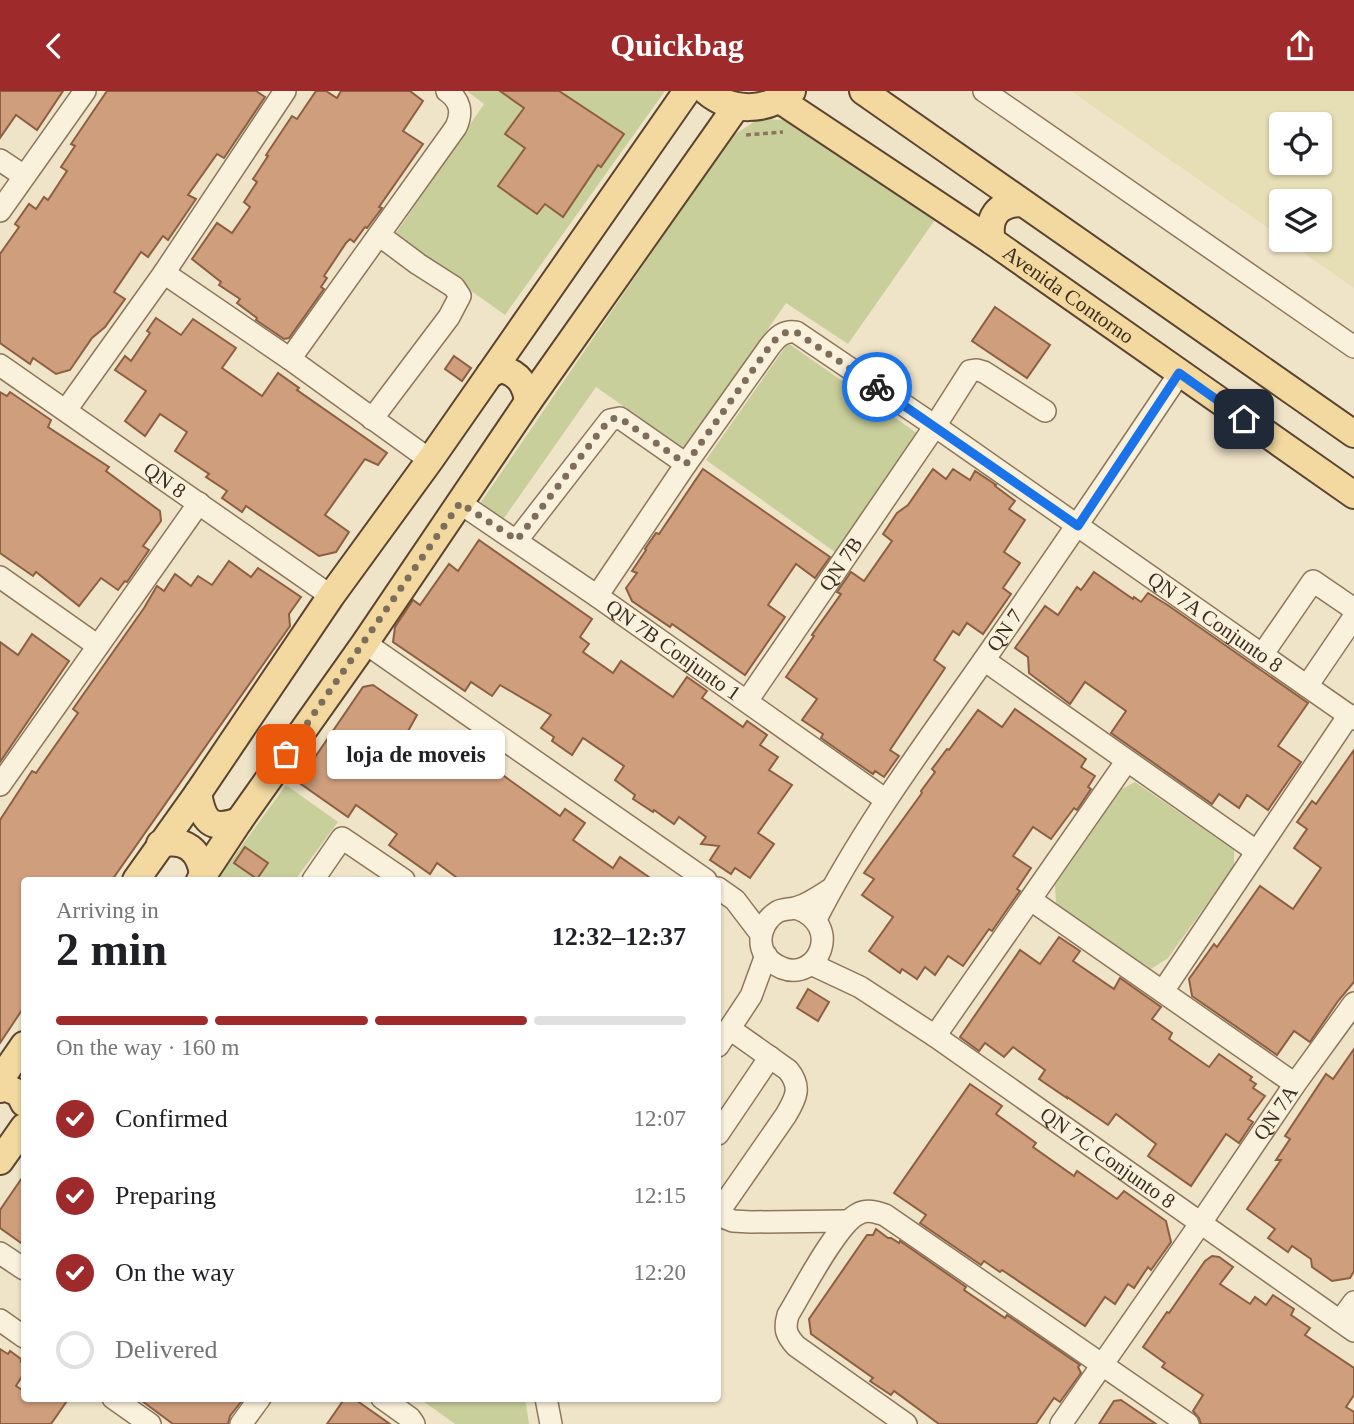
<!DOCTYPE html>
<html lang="en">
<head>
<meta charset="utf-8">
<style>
  body { margin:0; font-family:Georgia,serif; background:#f2f2f2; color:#202124; height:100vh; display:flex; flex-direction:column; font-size:26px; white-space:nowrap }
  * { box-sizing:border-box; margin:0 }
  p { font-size:23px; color:#757577 }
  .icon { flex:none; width:38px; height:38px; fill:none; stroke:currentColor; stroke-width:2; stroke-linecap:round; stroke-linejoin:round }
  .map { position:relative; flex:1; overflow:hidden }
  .drawer { position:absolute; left:21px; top:786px; width:700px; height:525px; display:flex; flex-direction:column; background:#fff; border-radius:7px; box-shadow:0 2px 5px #0004 }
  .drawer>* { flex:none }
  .buttons { position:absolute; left:1269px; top:21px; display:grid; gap:14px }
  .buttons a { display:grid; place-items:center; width:63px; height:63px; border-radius:7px; background:#fff; box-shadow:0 2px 5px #0004; font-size:35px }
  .pin { position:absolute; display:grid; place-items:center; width:60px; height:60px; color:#fff; margin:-30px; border-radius:14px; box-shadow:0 4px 10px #0006 }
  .courier { position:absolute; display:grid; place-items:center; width:70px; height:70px; margin:-35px; border:5px solid #1a73e8; border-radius:50%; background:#fff; color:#222; box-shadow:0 2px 9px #0007 }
  .bubble { position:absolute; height:49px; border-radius:7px; background:#fff; box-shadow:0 2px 5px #0004; font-size:23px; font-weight:600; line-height:49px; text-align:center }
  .summary em { font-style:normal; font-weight:600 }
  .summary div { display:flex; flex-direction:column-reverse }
  .summary { display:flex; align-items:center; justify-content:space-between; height:119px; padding:0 35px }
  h1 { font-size:46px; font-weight:600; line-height:52px }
  .bar { display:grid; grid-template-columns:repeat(4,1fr); gap:10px 7px; align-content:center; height:84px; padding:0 35px }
  .bar i { height:9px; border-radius:5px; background:#e0e0e0 }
  .bar .on { background:#9e2a2b }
  .bar p { grid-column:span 4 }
  ol { padding:0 35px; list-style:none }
  li { display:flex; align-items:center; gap:21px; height:77px }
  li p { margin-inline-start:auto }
  li .icon { padding:7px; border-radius:50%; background:#9e2a2b; color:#fff; stroke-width:4 }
  li:last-child { color:#757577 }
  li i { width:38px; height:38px; border:4px solid #e0e0e0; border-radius:50% }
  header { display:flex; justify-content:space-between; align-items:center; height:91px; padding:0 35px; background:#9e2a2b; color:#fff; font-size:32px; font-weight:600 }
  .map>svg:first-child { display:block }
  .farmland { fill:#e6deb5; fill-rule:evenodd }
  .green { fill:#c9cf9b }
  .building { fill:#cf9f7d; stroke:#8d5f41; stroke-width:2 }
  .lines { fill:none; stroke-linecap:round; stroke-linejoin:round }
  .minor-casing { stroke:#8d765c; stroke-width:24 }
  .major-casing { stroke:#5b4430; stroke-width:30 }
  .path { stroke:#8d765c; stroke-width:3.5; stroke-dasharray:5 3.5; stroke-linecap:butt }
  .minor { stroke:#faf1dc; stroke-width:21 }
  .major { stroke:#f3d9a0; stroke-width:26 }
  .done { stroke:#7c6e5b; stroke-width:7; stroke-dasharray:0 12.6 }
  .route { stroke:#1a73e8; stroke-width:9 }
  .labels { text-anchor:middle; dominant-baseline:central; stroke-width:7; stroke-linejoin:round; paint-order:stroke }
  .street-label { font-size:21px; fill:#3d2e20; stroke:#f7eed8 }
</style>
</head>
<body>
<header><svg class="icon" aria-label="back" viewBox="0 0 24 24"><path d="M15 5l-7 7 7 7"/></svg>Quickbag<svg class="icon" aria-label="share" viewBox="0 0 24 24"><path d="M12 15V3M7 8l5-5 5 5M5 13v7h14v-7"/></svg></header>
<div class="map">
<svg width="1354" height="1333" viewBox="0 0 1354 1333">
  <rect width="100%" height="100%" fill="#f0e4c8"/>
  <path class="farmland" d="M 1071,0 L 1354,0 L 1354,197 L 1285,149 L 1320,149 L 1320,110 L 1281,110 L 1281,146 ZM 1281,33 L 1320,33 L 1320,72 L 1281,72 Z"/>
  <g class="green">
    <polygon points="467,0 665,0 505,224 394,145 484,13"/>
    <polygon points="758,28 789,29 937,126 848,253 786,212 685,358 596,296 502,430 481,411 731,46"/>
    <polygon points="788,252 918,343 835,461 706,369"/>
    <polygon points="1135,691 1234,759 1234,775 1168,867 1151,878 1056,813 1055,794 1120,699"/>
    <polygon points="286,694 338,731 295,789 217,789"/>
    <polygon points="419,1307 525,1307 529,1333 455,1333"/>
  </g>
  <g class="building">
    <polygon points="0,0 63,0 37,39 16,24 0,47"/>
    <polygon points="107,0 256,0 265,6 224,67 217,63 188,104 196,108 168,149 163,145 148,166 141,161 114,201 125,208 105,236 92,247 70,279 56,283 33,267 30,273 0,252 0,163 19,136 15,133 29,113 36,118 44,106 48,109 67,80 61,76 75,55 71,53"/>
    <polygon points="316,0 326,0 337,7 341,0 410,0 423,10 403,40 423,53 379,116 382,117 367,137 365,136 354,151 350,148 346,152 324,185 327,187 321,196 324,198 289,247 284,248 256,229 257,227 237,212 240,208 219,194 221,191 192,168 217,132 232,142 250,116 244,111 257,91 253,88 268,65 266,64 292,25 297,28"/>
    <polygon points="500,0 559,0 624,43 601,76 598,74 563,126 545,113 537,123 498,95 525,57 505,43 524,17"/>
    <polygon points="995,216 1050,254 1027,287 972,250"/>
    <polygon points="156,227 181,244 193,228 236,257 222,277 262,305 278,282 299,297 297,299 387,362 378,374 365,368 325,424 349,441 336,461 319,465 246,415 242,421 222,407 227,400 206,386 209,383 175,360 187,341 160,323 145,345 125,330 146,300 115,279 125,265 131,270 150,242 147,240"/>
    <polygon points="454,265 471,277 462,290 445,278"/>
    <polygon points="0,301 7,305 10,301 51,329 48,336 109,376 106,380 160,420 161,430 143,455 149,459 127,491 125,490 118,499 101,487 79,515 36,481 33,485 0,462"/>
    <polygon points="703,378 830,466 815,487 796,473 768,514 785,526 745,584 672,533 670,536 632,510 626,497 637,482 632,480 646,459 645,458 656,442 659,443"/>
    <polygon points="933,378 946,388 953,378 970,389 975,380 996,394 995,395 1015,410 1009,418 1025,429 1004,461 1020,472 1003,497 1011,503 983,543 967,532 959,544 953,540 934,569 945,577 890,659 899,665 884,686 875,680 873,683 848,666 821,647 823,643 802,629 817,608 786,586 814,545 812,544 841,503 837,501 851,481 864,490 892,450 883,443 897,422 908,414"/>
    <polygon points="479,449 592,528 580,546 589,553 583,561 613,582 621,570 673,606 687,586 707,600 702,607 743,636 747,630 767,644 760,654 778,666 769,679 792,694 758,742 774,753 750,787 735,777 731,783 710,769 719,755 701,753 706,746 679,726 674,733 654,719 653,721 633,708 635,704 615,689 624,675 583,647 572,664 552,650 554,646 541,637 551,624 500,594 492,605 471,591 465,600 393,551 395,536 413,509 420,514 449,473 458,480"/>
    <polygon points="229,470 251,486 258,477 301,506 289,523 290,535 112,789 24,789 24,916 0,952 0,729 32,680 36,682 78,622 73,618 144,517 157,495 164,500 175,483 191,495 198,485 212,494"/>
    <polygon points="1094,481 1133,508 1134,506 1141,511 1148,502 1169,515 1308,612 1278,655 1301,671 1268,719 1247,704 1239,717 1219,703 1212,713 1111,642 1126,620 1085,591 1070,613 1029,582 1028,566 1015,557 1045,515 1058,524 1077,496 1081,499"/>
    <polygon points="32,543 69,570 0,671 0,551 18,564"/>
    <polygon points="373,594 417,624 407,642 456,678 469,660 560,725 565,718 585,732 573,749 613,777 620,766 653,789 460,789 437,772 430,783 389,754 397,743 356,714 348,726 298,691 363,596"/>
    <polygon points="1015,618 1086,668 1081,676 1095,685 1088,696 1091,698 1077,719 1074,717 1051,748 1033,736 1013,765 1031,777 1017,798 1020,800 992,840 989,838 963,875 948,865 935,884 925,876 917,888 902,878 900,882 869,860 893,826 862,804 874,788 864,782 922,702 921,700 935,681 932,678 947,658 949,659 978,619 1002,636"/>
    <polygon points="1354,659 1354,891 1338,910 1310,951 1294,940 1277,964 1192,905 1189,888 1214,853 1217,856 1260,795 1293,818 1321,777 1294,757 1307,738 1297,731 1312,710 1316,713"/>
    <polygon points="245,756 268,772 257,788 234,772"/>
    <polygon points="1059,846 1080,860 1073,870 1114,898 1120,887 1161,916 1152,928 1172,942 1169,948 1209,976 1219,963 1252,986 1250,989 1256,993 1253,997 1265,1005 1248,1028 1253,1031 1239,1052 1226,1043 1191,1095 1148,1065 1156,1053 1116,1023 1108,1034 1067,1006 1067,1007 1039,988 1045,979 1013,956 1004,966 985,952 979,960 960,946 1020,859 1040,873"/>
    <polygon points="808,898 829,911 818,930 797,917"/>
    <polygon points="1354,958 1354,1180 1350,1187 1332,1190 1312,1176 1311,1168 1292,1155 1288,1161 1268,1147 1275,1138 1247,1118 1281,1069 1276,1069 1290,1048 1285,1045 1326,983 1333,988"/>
    <polygon points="970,993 1002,1015 996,1023 1036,1052 1033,1056 1074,1085 1077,1080 1117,1108 1124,1100 1166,1130 1171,1151 1151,1179 1148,1176 1134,1197 1128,1193 1115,1213 1105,1206 1085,1235 1002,1179 1000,1181 984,1170 981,1174 920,1132 926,1124 894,1102"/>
    <polygon points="24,1084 24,1154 0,1137 0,1119"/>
    <polygon points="876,1138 888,1147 891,1147 899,1152 900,1150 966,1196 964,1199 1005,1227 1007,1224 1080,1274 1078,1276 1081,1282 1060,1311 1054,1307 1036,1333 939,1333 894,1300 891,1304 870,1290 873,1287 811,1243 809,1228 867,1144 873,1144"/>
    <polygon points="1212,1165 1219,1166 1233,1176 1220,1193 1250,1213 1255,1206 1266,1214 1273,1204 1294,1218 1291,1224 1310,1237 1305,1244 1354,1277 1354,1304 1346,1316 1354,1321 1354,1333 1201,1333 1199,1327 1193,1320 1203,1304 1162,1276 1165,1272 1143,1256 1167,1221 1169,1222 1205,1170"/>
    <polygon points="0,1258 8,1263 10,1260 21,1268 21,1271 24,1273 24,1282 16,1295 24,1300 24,1307 69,1307 51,1333 0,1333"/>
    <polygon points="138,1307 244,1307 230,1325 228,1333 173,1333"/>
    <polygon points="345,1307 353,1307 390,1333 327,1333"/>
    <polygon points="1121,1309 1156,1333 1099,1333 1114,1310"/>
  </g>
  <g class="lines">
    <defs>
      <g id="minor">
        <polyline points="984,0 1354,256"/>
        <polyline points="0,69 24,85"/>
        <polyline points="0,120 85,0"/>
        <polyline points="164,182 290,268 430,369"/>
        <path d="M 290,268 L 456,36 C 463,21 460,9 447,0"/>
        <path id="s1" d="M 0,274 L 331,505"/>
        <polyline points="66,319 164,182 285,0"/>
        <polyline points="372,328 449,226 460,205 454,196 418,173 379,144"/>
        <path id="s2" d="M 460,412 L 597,505 L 886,709"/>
        <polyline points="517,449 610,329 620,327 686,373"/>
        <polyline points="0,486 98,555"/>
        <path id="s3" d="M 597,505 L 686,373 L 770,255 C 777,246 784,239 796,241 L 935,335 L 1354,628"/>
        <polyline points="365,552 706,789"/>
        <polyline points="1262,564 1313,490 1354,518"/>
        <polyline points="984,569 1256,760"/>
        <polyline points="1307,595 1354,526"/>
        <path id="s4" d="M 747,610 L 935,335 L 970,280 L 977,279 L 984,281 L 1045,320"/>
        <polyline points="0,694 199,412"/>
        <polyline points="313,789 342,747 404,789"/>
        <polyline points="718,797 735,809 761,843"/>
        <polyline points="1031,809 1295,993"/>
        <path d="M 796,817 C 844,834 818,891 782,877 C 775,874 769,870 765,864 C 756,849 763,830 777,821 C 784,817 791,819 798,816 C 809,813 821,804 831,798"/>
        <path id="s5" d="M 816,828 C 863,736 925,653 984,569 C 1050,474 1115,379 1179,283"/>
        <path id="s6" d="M 811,873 L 860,896 L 935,945 L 1354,1240"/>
        <polyline points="1163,900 1349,624"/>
        <polyline points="935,945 1126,671"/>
        <polyline points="718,955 751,905 766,864"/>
        <polyline points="718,1043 770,966"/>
        <path d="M 718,1122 L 786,1024 C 796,1007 802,996 788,979 L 730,938"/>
        <polyline points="718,1124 733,1130 751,1131 847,1130"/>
        <polyline points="0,1162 24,1178"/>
        <polyline points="0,1229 24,1246"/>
        <polyline points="1340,1230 1354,1211"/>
        <polyline points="113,1307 150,1333"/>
        <polyline points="382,1307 410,1327 414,1333"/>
        <polyline points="546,1307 551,1333"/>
        <polyline points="241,1333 260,1307"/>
        <path d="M 906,1333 L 796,1255 C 786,1244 784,1238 788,1224 C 802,1201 837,1133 858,1123 C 867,1118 876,1121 885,1124 L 1188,1333"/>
        <path id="s7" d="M 1061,1333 L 1200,1133 L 1295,993 L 1354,912"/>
      </g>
      <g id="major">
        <path d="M 706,0 C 732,22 766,21 792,0"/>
        <polyline points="863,0 1354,343"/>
        <path id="s8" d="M 780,9 L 992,150 L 1354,404"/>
        <path d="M 992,150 C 987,127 997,112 1022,112"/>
        <path d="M 490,283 L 501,278 C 519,282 526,294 528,311"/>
        <path d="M 198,702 C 203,731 211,740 239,730"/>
        <path d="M 160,753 C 185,747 200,759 203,784"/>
        <polyline points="136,789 198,702 331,505 430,369 687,0"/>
        <polyline points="200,789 239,730 365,552 528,311 736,16"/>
        <polyline points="0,989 24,954"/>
        <polyline points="0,998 4,996 19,1002 24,1012"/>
        <polyline points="0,1070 24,1036"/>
      </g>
    </defs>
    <use href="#minor" class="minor-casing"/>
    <use href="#major" class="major-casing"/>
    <polyline class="path" points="746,44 783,41"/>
    <use href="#minor" class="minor"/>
    <use href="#major" class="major"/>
  </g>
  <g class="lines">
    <path class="done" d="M 286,663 L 460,412 L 517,449 L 601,339 C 607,332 611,326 620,327 L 686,373 L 770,255 C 777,246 784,239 796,241 L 877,296"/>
    <polyline class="route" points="877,296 1078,435 1179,282 1244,328"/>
  </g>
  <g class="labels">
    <g class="street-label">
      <text stroke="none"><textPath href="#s8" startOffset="348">Avenida Contorno</textPath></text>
      <text stroke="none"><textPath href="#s1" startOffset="201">QN 8</textPath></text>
      <text stroke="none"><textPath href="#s4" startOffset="166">QN 7B</textPath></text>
      <text stroke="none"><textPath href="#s3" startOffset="845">QN 7A Conjunto 8</textPath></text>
      <text stroke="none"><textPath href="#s5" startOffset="345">QN 7</textPath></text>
      <text stroke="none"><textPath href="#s2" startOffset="259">QN 7B Conjunto 1</textPath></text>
      <text stroke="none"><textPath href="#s7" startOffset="378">QN 7A</textPath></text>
      <text stroke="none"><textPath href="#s6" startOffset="355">QN 7C Conjunto 8</textPath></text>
    </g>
  </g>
</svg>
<div class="buttons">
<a><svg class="icon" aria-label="locate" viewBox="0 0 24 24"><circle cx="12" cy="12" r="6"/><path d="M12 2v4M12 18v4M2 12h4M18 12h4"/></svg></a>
<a><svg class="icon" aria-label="layers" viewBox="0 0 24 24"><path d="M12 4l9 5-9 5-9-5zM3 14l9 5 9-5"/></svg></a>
</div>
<div class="pin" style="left:286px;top:663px;background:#ea580c"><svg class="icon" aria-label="bag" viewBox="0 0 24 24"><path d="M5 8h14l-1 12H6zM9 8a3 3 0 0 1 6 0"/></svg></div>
<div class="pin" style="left:1244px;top:328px;background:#1f2937"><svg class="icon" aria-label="home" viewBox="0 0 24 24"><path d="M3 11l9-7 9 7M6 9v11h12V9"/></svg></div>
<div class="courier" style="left:877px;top:296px"><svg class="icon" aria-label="bike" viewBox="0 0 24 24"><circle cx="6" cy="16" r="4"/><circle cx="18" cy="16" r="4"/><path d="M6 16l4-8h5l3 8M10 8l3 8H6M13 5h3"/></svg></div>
<div class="bubble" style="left:327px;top:639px;width:178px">loja de moveis</div>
<section class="drawer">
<div class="summary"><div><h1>2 min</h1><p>Arriving in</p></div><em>12:32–12:37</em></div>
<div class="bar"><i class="on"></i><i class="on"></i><i class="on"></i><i></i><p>On the way · 160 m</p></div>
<ol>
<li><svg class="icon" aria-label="check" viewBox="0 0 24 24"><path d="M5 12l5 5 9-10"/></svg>Confirmed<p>12:07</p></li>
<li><svg class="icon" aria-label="check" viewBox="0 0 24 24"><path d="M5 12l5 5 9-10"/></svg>Preparing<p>12:15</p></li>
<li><svg class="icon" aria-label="check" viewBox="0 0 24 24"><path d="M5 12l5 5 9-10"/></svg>On the way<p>12:20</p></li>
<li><i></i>Delivered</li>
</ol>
</section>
</div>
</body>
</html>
